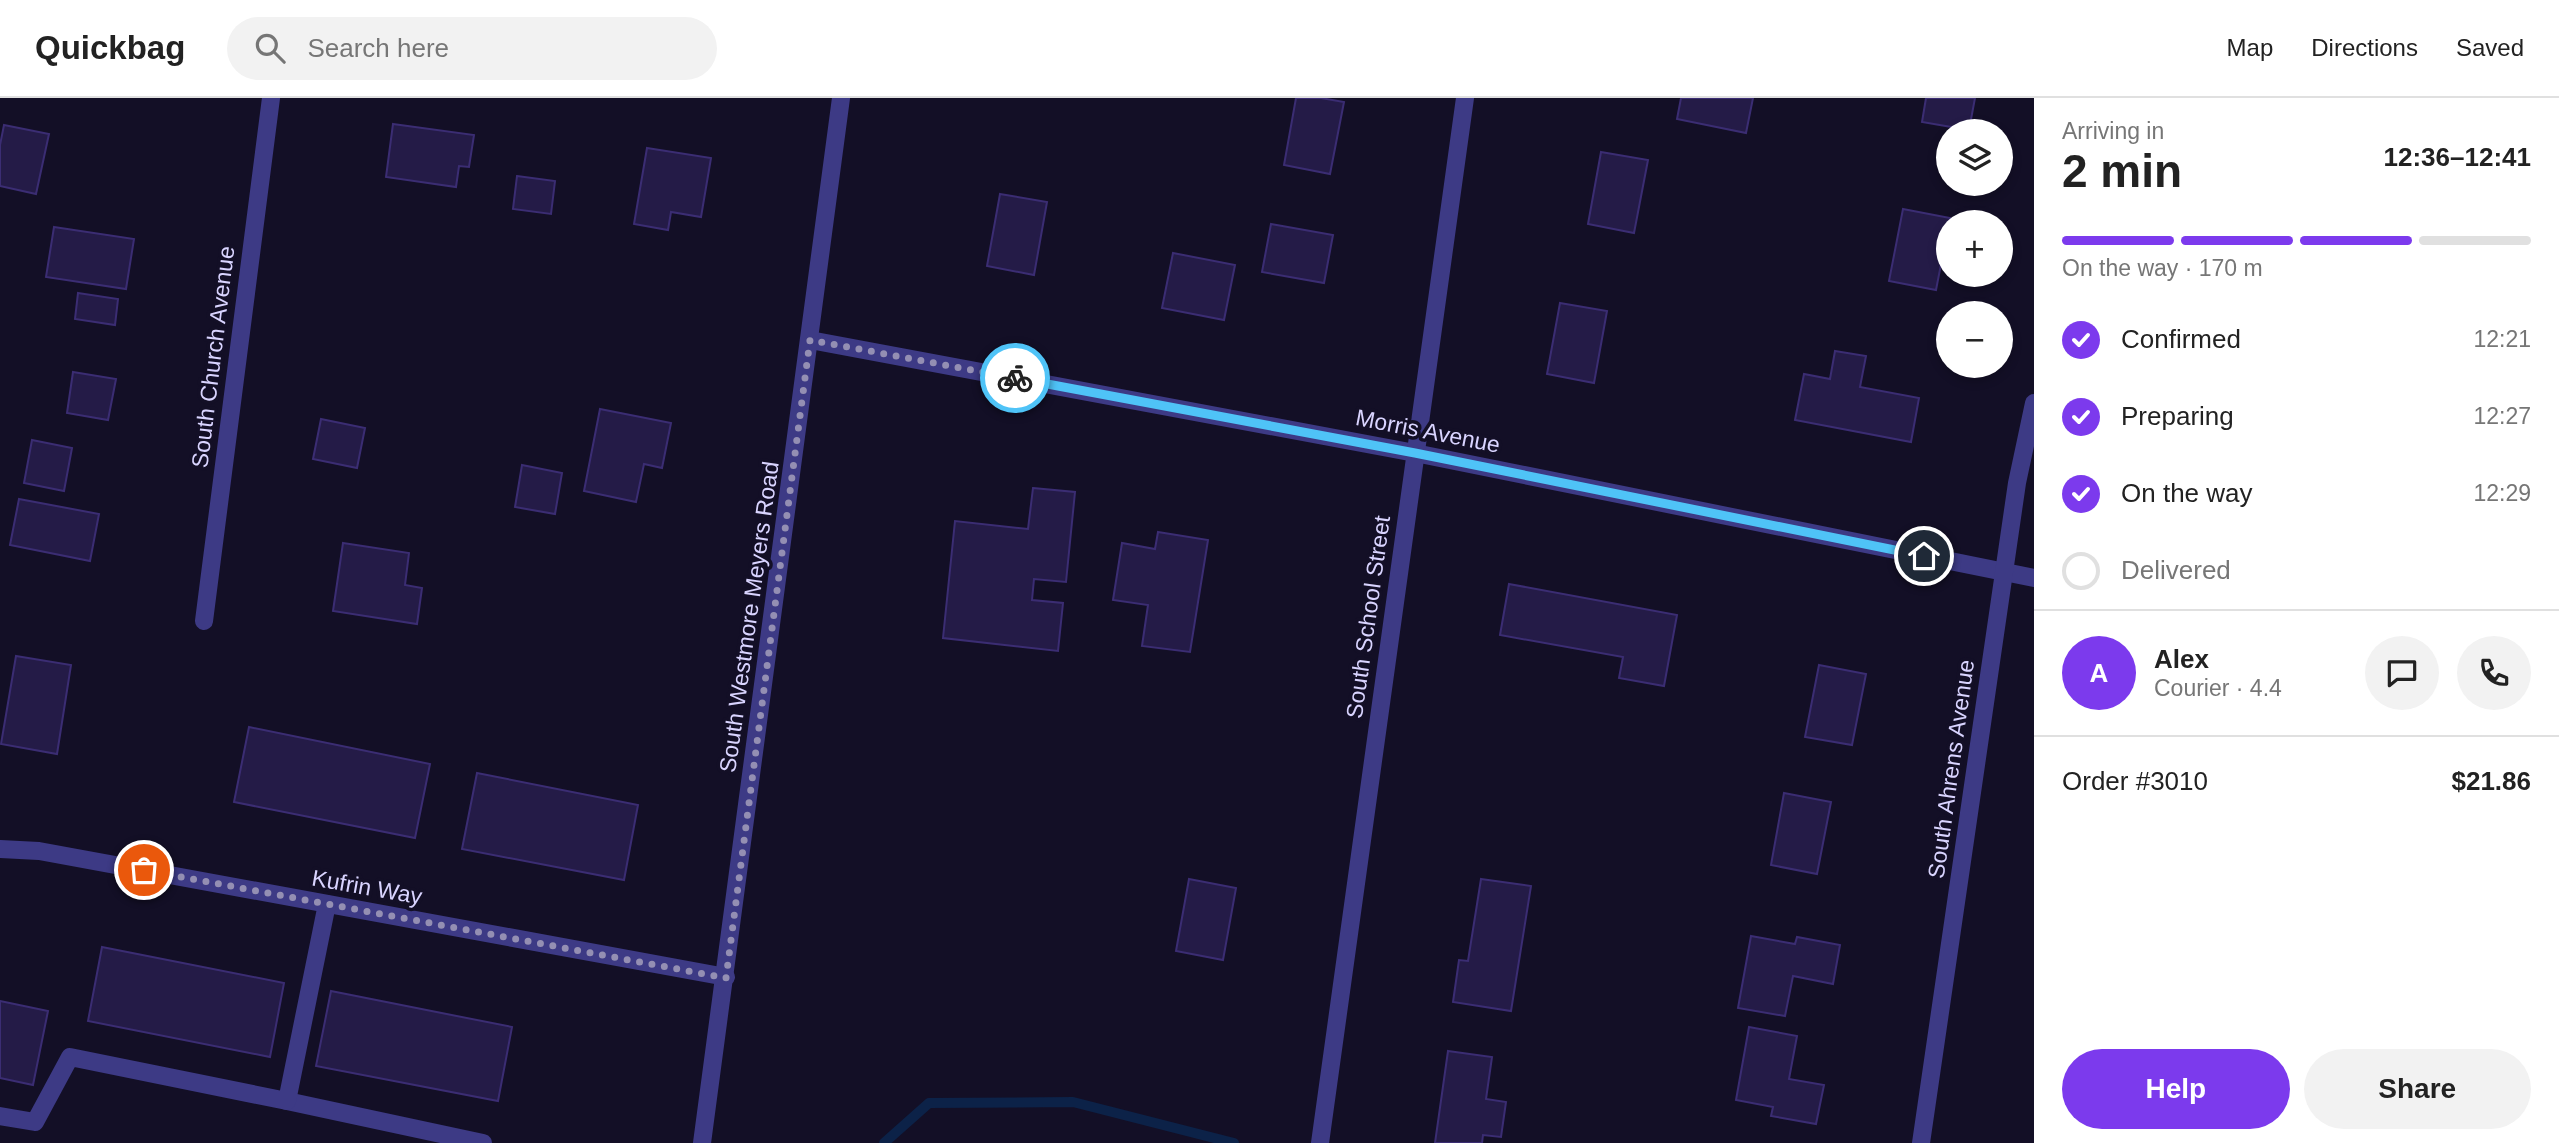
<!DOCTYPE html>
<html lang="en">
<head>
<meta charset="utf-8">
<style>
  body { margin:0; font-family:Helvetica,sans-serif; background:#f2f2f2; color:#222; height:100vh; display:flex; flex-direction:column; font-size:26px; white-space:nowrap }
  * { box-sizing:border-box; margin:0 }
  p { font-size:23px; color:#767676 }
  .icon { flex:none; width:38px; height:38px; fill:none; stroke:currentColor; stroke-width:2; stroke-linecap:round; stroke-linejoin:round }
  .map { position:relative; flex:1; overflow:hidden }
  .panel { display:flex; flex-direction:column; background:#fff; width:525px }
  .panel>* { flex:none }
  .fabs { position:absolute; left:1936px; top:21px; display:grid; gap:14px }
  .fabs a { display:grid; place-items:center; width:77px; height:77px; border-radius:50%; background:#fff; box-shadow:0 4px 10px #0003; font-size:35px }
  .pin { position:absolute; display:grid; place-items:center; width:60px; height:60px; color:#fff; margin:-30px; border:4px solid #fff; border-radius:50%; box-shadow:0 2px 7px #0007 }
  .courier { position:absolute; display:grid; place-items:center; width:70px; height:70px; margin:-35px; border:5px solid #4fc3f7; border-radius:50%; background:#fff; color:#222; box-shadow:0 2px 9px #0007 }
  .headline em { font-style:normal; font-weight:700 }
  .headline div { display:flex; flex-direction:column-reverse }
  .headline { display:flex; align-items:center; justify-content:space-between; height:119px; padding:0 28px }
  h1 { font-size:46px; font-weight:700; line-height:52px }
  .bar { display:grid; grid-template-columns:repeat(4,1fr); gap:10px 7px; align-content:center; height:84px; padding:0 28px }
  .bar i { height:9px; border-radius:5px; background:#e0e0e0 }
  .bar .active { background:#7c3aed }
  .bar p { grid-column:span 4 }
  .line { display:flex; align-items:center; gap:18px; padding:0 28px; border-top:2px solid #e0e0e0 }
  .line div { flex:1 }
  .round { display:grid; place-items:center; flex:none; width:74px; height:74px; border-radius:37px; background:#f2f2f2 }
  ol { padding:0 28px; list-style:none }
  li { display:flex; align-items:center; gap:21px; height:77px }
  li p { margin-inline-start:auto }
  li .icon { padding:7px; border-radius:50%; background:#7c3aed; color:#fff; stroke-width:4 }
  li:last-child { color:#767676 }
  li i { width:38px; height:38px; border:4px solid #e0e0e0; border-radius:50% }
  .button { display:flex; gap:14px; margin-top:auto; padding:14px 28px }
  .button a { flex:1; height:80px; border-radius:42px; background:#7c3aed; color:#fff; font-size:28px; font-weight:700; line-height:80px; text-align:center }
  .button a+a { background:#f2f2f2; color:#222 }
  header { display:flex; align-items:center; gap:42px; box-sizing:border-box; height:98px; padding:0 35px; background:#fff; border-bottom:2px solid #e0e0e0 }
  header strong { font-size:33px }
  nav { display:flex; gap:38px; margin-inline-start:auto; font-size:24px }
  .search { width:490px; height:63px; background:#f2f2f2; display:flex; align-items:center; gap:18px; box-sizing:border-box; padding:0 24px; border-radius:38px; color:#767676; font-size:26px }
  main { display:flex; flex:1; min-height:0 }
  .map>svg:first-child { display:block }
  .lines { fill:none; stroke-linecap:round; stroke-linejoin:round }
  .stream { stroke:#0c2248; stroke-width:10 }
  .building { fill:#241b47; stroke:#3b2d73; stroke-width:2 }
  .minor { stroke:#3d3a85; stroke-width:18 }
  .done { stroke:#948fb3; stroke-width:7; stroke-dasharray:0 12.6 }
  .route { stroke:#4fc3f7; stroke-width:9 }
  .labels { text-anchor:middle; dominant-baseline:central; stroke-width:7; stroke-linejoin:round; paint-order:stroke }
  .street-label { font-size:23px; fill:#d9d4ff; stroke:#130f26 }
</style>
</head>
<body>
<header>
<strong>Quickbag</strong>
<div class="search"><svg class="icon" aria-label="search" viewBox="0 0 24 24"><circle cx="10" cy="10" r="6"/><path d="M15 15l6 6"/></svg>Search here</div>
<nav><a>Map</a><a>Directions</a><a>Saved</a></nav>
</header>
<main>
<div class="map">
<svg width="2034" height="1045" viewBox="0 0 2034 1045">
  <rect width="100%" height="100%" fill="#130f26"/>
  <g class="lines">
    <polyline class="stream" points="884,1045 929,1005 1073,1004 1234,1045"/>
  </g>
  <g class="building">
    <polygon points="1296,0 1321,0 1344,4 1330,76 1284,67"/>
    <polygon points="1681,0 1753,0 1746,35 1677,21"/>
    <polygon points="1926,0 1975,0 1969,32 1922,24"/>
    <polygon points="393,26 474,37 469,69 459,68 456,89 386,79"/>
    <polygon points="4,27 49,36 36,96 0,88 0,47"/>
    <polygon points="647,50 711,60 701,119 671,114 668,132 634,126"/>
    <polygon points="1601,54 1648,62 1634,135 1588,126"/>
    <polygon points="517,78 555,83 551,116 513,111"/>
    <polygon points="1000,96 1047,104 1034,177 987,168"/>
    <polygon points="1903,111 1950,120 1936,192 1889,183"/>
    <polygon points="1271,126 1333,137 1324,185 1262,174"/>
    <polygon points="54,129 134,141 126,191 46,179"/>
    <polygon points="1173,155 1235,167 1224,222 1162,210"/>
    <polygon points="78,195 118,201 115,227 75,221"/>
    <polygon points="1560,205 1607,213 1594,285 1547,276"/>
    <polygon points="1835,253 1866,258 1860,289 1919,300 1911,344 1795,322 1804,276 1830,281"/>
    <polygon points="73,274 116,281 108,322 67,315"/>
    <polygon points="600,311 671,325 662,370 644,366 636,404 584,393"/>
    <polygon points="321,321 365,330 357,370 313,361"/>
    <polygon points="32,342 72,350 64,393 24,385"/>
    <polygon points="522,367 562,375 555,416 515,409"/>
    <polygon points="1033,390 1075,394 1066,484 1034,481 1032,502 1063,505 1058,553 943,540 955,423 1028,431"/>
    <polygon points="19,401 99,416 90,463 10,447"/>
    <polygon points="1158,434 1208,442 1190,554 1142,548 1148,507 1113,502 1122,445 1155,451"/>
    <polygon points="343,445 409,455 405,487 422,490 417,526 333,513"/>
    <polygon points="1509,486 1677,517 1664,588 1619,580 1623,559 1500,537"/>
    <polygon points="16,558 71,567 57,656 1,646"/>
    <polygon points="1819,567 1866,576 1852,647 1805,639"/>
    <polygon points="249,629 430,666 415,740 234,704"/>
    <polygon points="477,675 638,707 624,782 462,751"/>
    <polygon points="1784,695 1831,704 1817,776 1771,767"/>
    <polygon points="1189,781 1236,790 1223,862 1176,853"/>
    <polygon points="1481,781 1531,788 1511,913 1453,904 1459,862 1468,863"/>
    <polygon points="1751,838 1795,846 1797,839 1840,847 1833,886 1793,878 1785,918 1738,910"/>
    <polygon points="102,849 284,885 270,959 88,923"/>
    <polygon points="331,893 512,929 498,1003 316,968"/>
    <polygon points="0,903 48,913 33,987 0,980"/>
    <polygon points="1749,929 1797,938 1789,981 1824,987 1816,1026 1771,1018 1773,1009 1736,1002"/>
    <polygon points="1448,953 1492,959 1486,1001 1506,1004 1501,1039 1483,1037 1482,1045 1435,1045"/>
  </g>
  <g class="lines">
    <g class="minor">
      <polyline points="810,242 1415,355 2034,480"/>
      <polyline points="204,523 271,0"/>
      <polyline points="0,751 39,753 726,879"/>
      <polyline points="287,1003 483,1045"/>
      <polyline points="0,1018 35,1024 70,959 287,1003 327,806"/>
      <polyline points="702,1045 841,0"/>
      <polyline points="1320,1045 1465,0"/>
      <polyline points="1921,1045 2017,385 2034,305"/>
    </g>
  </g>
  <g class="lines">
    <polyline class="done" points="144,772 726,880 810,242 1015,280"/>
    <polyline class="route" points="1015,280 1415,355 1924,458"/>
  </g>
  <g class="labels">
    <g class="street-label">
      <text transform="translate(213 259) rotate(-83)">South Church Avenue</text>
      <text transform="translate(1428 333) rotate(11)">Morris Avenue</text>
      <text transform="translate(749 519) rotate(-82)">South Westmore Meyers Road</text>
      <text transform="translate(1368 519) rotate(-82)">South School Street</text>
      <text transform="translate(1951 671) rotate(-82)">South Ahrens Avenue</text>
      <text transform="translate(367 789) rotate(10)">Kufrin Way</text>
    </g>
  </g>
</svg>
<div class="fabs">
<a><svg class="icon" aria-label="layers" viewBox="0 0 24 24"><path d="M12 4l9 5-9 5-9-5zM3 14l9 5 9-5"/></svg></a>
<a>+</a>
<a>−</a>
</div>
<div class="pin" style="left:144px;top:772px;background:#ea580c"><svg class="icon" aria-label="bag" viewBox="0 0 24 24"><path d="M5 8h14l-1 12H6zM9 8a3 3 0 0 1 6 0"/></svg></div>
<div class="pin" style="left:1924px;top:458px;background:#1f2937"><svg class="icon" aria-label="home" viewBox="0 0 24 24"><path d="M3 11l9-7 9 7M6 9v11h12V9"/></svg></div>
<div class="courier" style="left:1015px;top:280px"><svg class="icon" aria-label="bike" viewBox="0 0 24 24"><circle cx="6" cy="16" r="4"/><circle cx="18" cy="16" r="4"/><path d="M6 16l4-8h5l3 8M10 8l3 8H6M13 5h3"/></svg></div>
</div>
<section class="panel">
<div class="headline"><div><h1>2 min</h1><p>Arriving in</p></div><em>12:36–12:41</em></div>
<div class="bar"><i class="active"></i><i class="active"></i><i class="active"></i><i></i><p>On the way · 170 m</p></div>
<ol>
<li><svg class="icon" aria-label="check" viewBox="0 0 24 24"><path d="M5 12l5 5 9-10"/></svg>Confirmed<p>12:21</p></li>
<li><svg class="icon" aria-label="check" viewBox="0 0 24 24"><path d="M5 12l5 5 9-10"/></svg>Preparing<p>12:27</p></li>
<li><svg class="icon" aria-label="check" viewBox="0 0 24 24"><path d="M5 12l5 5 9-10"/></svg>On the way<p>12:29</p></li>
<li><i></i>Delivered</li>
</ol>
<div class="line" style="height:126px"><b class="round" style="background:#7c3aed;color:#fff">A</b><div><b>Alex</b><p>Courier · 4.4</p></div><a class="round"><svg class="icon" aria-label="chat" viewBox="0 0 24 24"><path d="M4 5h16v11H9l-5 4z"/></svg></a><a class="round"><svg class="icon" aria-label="phone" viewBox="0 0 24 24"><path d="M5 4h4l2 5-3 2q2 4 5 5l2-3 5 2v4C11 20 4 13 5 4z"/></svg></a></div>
<div class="line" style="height:91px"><div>Order #3010</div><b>$21.86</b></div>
<div class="button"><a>Help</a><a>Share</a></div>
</section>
</main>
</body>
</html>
